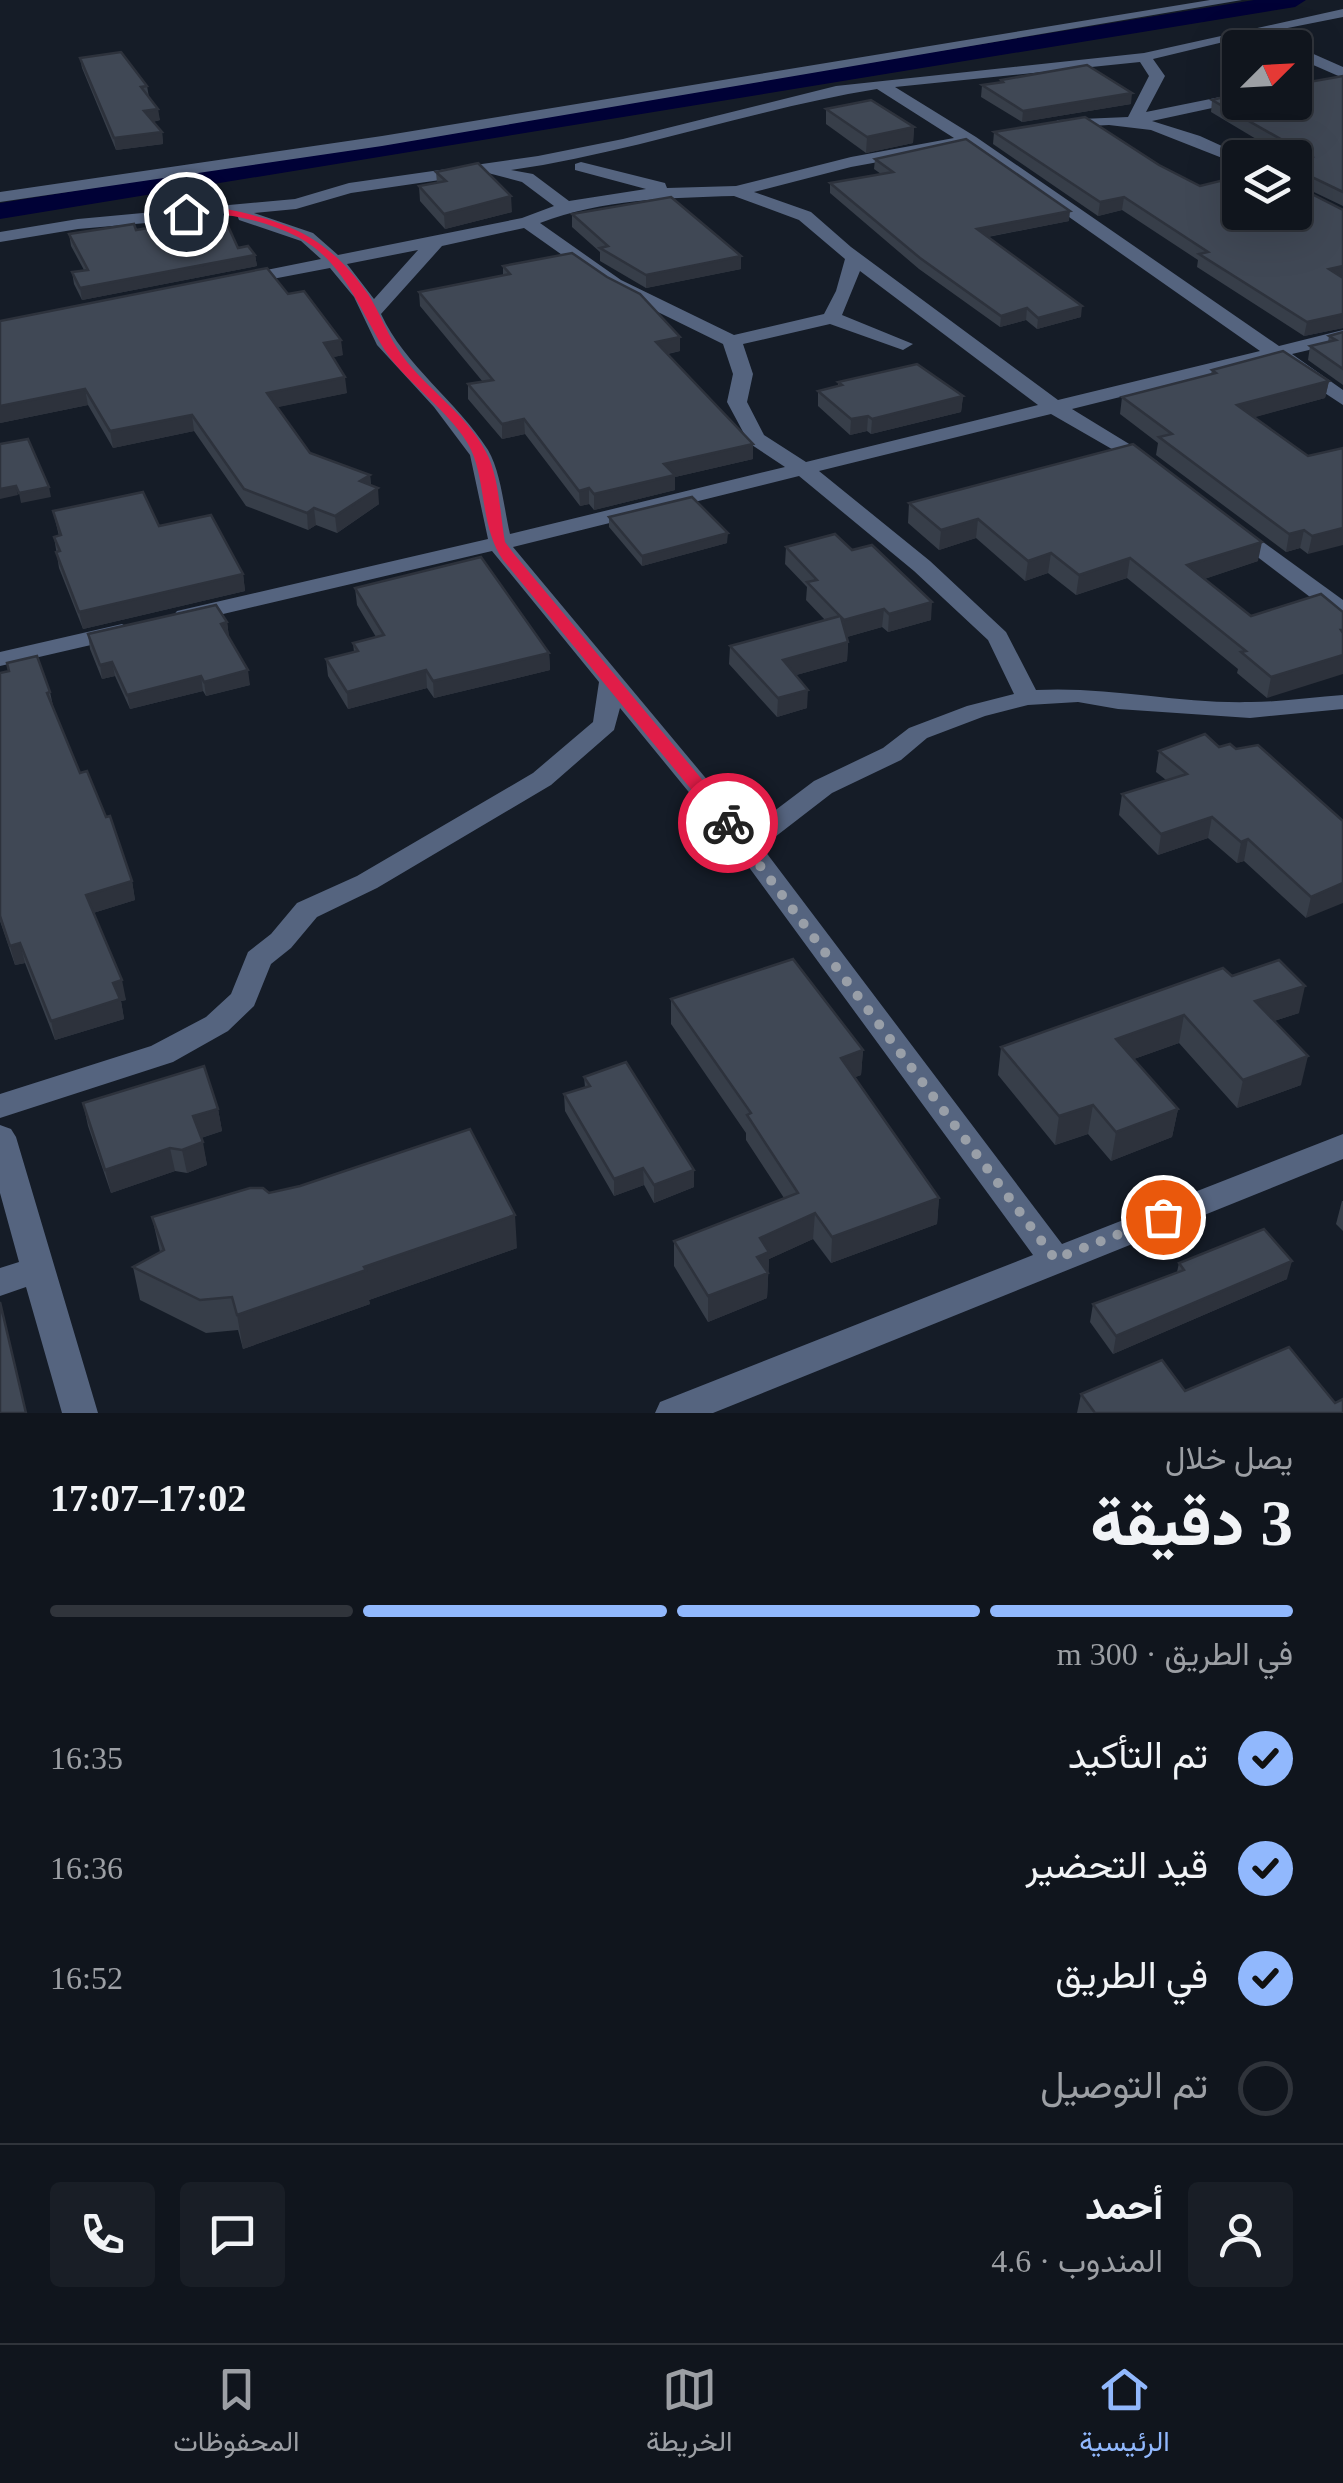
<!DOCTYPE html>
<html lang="ar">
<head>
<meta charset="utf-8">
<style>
  body { margin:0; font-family:"Times New Roman",Vazirmatn,serif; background:#191e26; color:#f1f3f6; direction:rtl; height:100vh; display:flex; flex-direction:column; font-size:38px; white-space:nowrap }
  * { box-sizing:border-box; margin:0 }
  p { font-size:32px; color:#9c9fa4 }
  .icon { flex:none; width:55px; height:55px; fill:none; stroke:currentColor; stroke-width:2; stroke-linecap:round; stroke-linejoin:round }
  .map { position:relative; height:1413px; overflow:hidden; direction:ltr }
  .sheet { display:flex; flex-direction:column; background:#10151d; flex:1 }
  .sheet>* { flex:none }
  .needle { width:65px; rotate:66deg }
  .fabs { position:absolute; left:1222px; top:30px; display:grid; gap:20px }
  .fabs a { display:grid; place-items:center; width:90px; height:90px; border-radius:10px; background:#10151d; box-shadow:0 10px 40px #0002,0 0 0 2px #30343b; font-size:50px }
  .pin { position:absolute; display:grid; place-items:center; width:85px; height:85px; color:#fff; margin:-42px; border:5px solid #fff; border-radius:50%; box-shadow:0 2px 10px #0007 }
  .courier { position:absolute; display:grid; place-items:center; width:100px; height:100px; margin:-50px; border:8px solid #e11d48; border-radius:50%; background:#fff; color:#222; box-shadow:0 2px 12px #0007 }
  .summary em { font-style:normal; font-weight:800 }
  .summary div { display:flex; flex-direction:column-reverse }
  .summary { display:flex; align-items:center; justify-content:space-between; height:170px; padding:0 50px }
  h1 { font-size:65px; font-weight:800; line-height:75px }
  .bar { display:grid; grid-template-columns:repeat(4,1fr); gap:15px 10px; align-content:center; height:120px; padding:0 50px }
  .bar i { height:12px; border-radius:8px; background:#30343b }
  .bar .current { background:#91b8fd }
  .bar p { grid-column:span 4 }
  .line { display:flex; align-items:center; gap:25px; padding:0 50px; border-top:2px solid #30343b }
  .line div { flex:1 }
  .round { display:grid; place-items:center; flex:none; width:105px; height:105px; border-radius:10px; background:#191e26 }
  ol { padding:0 50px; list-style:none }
  li { display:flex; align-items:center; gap:30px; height:110px }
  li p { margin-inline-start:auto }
  li .icon { padding:10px; border-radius:50%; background:#91b8fd; color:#111; stroke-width:4 }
  li:last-child { color:#9c9fa4 }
  li i { width:55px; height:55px; border:5px solid #30343b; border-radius:50% }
  .menu { display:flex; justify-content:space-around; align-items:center; height:140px; border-top:2px solid #30343b; background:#10151d; font-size:28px; color:#9c9fa4 }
  .menu a { display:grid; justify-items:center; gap:5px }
  .menu .current { color:#91b8fd }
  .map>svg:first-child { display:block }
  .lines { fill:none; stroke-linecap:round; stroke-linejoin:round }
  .canal { fill:#000136; fill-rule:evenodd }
  .street { fill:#55647f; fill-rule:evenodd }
  .wall { fill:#373e49 }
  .shaded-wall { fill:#2d323c }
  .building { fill:#404855; stroke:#2d323c; stroke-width:2.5 }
  .route { fill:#e11d48 }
  .done { stroke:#999fa8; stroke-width:10; stroke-dasharray:0 18 }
</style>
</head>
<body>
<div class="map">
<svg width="1343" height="1413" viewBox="0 0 1343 1413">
  <rect width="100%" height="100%" fill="#151c27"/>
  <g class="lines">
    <polygon class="canal" points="1254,0 1306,0 1295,7 0,219 0,203"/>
    <g class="street">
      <polygon points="1210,0 1242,0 382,146 0,202 0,192 382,136"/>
      <path d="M 1343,9 L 1343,17 L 1253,35 L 1300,48 L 1343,67 L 1343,78 L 1295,57 L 1295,48 L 1266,48 L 1236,39 L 1153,59 L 1165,76 L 1146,112 L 1240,93 L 1240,102 L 1152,121 L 1200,136 L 1246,157 L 1240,158 L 1240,165 L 1151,130 L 1109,125 L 1052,128 L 1050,125 L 1058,120 L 1128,117 L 1149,76 L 1140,62 L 895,87 L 976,137 L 1279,346 L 1343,330 L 1343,342 L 1292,354 L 1343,390 L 1343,405 L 1273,359 L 1072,409 L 1157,461 L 1161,465 L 1157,469 L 1150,471 L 1051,414 L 819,471 L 930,561 L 1006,632 L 1036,690 C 1108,686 1179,704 1251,702 C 1282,702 1313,697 1343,695 L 1343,709 L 1250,718 L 1118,709 L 1078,702 L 1028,705 L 985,716 L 927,738 L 901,760 L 832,793 L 762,847 L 1062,1244 L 1343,1134 L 1343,1159 L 713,1413 L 655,1413 L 660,1402 L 1033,1255 L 737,851 L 620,708 L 614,730 L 551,785 L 377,888 L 317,917 L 291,948 L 271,964 L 254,1006 L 228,1031 L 173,1062 L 0,1118 L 0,1094 L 151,1046 L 206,1017 L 231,994 L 248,952 L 271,934 L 297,903 L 357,876 L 533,773 L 593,722 L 599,682 L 492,551 L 185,623 L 177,621 L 173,616 L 177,611 L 488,539 L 470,455 L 434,407 L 377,345 L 354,297 L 330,268 L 241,285 L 232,280 L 241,275 L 321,259 L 301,241 L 239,220 L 237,215 L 78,229 L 0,242 L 0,232 L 78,219 L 295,199 L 349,183 L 538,156 L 623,139 L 836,86 L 1144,53 ZM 877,89 L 954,138 L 851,157 L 736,186 L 667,188 L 665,183 L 581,162 L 575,164 L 575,170 L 646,189 L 569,201 L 533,174 L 511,170 C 635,152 754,109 877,89 ZM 966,146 L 972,149 L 1260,351 L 1058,400 L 851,247 L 811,212 L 754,192 L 851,167 ZM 488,173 L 522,182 L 554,206 L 522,218 L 338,255 L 313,233 L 254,213 L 296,209 L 351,193 ZM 734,196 L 799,220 L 845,259 L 836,291 L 824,314 L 734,335 L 621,280 L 540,223 C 603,199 668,198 734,196 ZM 524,228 L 609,288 L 723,344 L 733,374 L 727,402 L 749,443 L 785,467 L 510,534 C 504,509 501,472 488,450 C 457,401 405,366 381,314 L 442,246 ZM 418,250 L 374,299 L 347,264 ZM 860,271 L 1038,405 L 806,462 L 764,435 L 747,402 L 753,374 L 743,344 L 830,324 L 903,350 L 913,344 L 842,315 ZM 799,476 L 914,571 L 988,640 L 1014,694 L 967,706 L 909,728 L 883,748 L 814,781 L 749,830 L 513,547 Z"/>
      <polygon points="1234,521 1343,600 1343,618 1335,616 1226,533 1223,528 1226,523"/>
      <polygon points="122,624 134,631 130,636 0,666 0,652"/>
      <polygon points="0,1125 11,1129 16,1137 98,1413 62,1413 26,1287 0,1296 0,1268 19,1262 0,1193"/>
    </g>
  </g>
  <g class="wall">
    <polygon points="80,58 147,86 149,97 160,120 153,122 162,132 163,144 116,150 82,68"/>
    <polygon points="1343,76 1343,206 1295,183 1296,186 1343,210 1343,328 1304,336 1197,267 1198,260 1122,210 1098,216 993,144 994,132 1159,165 1200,186 1295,212 1295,158 1288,158 1211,112 1212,100"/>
    <polygon points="1001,80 1131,104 1022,122 981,97 982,85 1001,82"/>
    <polygon points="826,109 914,127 913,143 866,153 826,124"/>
    <polygon points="875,159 1069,221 988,237 1081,317 1037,329 1026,320 1000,327 919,269 830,193 830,183 881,174 874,169"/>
    <polygon points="436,172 512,212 445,229 420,201 419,186 437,183"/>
    <polygon points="572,214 741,256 741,269 646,288 600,261 600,252 572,227"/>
    <polygon points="136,230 238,248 255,255 257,266 82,300 74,284 72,272 84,270 71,246 69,234"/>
    <polygon points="503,266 680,351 668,354 753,459 675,477 675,490 594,510 589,504 580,506 525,434 502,439 468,399 468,384 483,382 420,306 419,292 503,276"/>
    <polygon points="288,294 343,355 333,357 347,393 277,407 310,453 370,475 371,485 379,504 337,533 316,525 308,530 246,506 194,431 113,448 88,405 0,423 0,321"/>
    <polygon points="1343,332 1343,385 1308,360 1310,346 1328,342 1329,336"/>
    <polygon points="1212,370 1329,381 1325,398 1254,417 1308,456 1343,448 1308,554 1300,548 1286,552 1156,455 1158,443 1120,414 1122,397 1211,374"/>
    <polygon points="838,382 963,396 961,412 871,434 867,431 850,435 818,406 818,391 838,386"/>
    <polygon points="909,503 1258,561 1204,579 1251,616 1321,594 1267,698 1237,673 1238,669 1127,578 1076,595 1048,573 1025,581 976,538 939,550 908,523"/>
    <polygon points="53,511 159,526 243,574 245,591 83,629 59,568 54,537 59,536"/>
    <polygon points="609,517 727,543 642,566 609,527"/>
    <polygon points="786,547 931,620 888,632 882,627 847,637 848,642 847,661 796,675 807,708 777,717 729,664 730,646 825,620 806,600 807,587 785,564"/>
    <polygon points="355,588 549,653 550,670 434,698 427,688 348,709 328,676 326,659 354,652 353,643 376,637 357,605"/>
    <polygon points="227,622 229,637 250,685 206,696 203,691 130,709 115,676 102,679 90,649 88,634"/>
    <polygon points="7,663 50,692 54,710 80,773 132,881 135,900 93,913 126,1000 121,1001 124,1019 55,1040 25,963 15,965 0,921 0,673 8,671"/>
    <polygon points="1219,747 1236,749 1343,821 1306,918 1244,861 1237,863 1208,838 1158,855 1119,815 1122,794 1166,780 1156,772 1159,751"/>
    <polygon points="1232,976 1299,1013 1274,1021 1301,1085 1237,1108 1179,1043 1134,1059 1178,1109 1172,1137 1111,1161 1088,1134 1055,1145 998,1075 1001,1047"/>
    <polygon points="671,999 863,1050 861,1075 855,1077 939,1198 937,1224 831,1263 813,1239 769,1259 767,1298 708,1322 674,1266 674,1241 784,1198 746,1140 746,1133 671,1024"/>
    <polygon points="584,1077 694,1170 694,1187 654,1203 644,1185 614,1196 565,1111 564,1094 585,1087"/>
    <polygon points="83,1103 218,1109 222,1131 201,1138 207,1165 187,1173 175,1171 111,1193 88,1126"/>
    <polygon points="269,1193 517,1248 369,1300 370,1304 243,1349 238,1330 206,1333 140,1300 133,1267 160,1252 152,1217"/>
    <polygon points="1342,1201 1343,1201 1343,1231 1336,1224"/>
    <polygon points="1179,1263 1287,1279 1113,1354 1090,1322 1093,1304 1177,1272"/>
    <polygon points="1185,1391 1335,1403 1343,1413 1077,1413 1081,1394"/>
  </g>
  <g class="shaded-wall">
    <polygon points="1132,93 1131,104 1022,122 1023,111"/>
    <polygon points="158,109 160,120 146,123 144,111"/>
    <polygon points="914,127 913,143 866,153 867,137"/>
    <polygon points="162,132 163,144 116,150 114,138"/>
    <polygon points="511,196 512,212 445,229 444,214"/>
    <polygon points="1124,197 1122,210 1098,216 1100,202"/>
    <polygon points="1070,211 1069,221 976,239 977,229"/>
    <polygon points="255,255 257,266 82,300 80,288"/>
    <polygon points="741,256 741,269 646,288 646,275"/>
    <polygon points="1343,266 1343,279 1329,269"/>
    <polygon points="1082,306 1081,317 1037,329 1038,318"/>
    <polygon points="1027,308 1026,320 1000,327 1001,316"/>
    <polygon points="1343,314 1343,328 1304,336 1307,322"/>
    <polygon points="680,337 680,351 656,356 656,342"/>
    <polygon points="341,340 343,355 326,359 324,343"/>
    <polygon points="345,377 347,393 269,409 267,393"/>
    <polygon points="1329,381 1325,398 1234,423 1237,405"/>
    <polygon points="85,389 88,405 0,423 0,406"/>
    <polygon points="963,396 961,412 871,434 872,419"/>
    <polygon points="192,415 194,431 113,448 110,431"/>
    <polygon points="868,416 867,431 850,435 851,419"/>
    <polygon points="524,419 525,434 502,439 502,424"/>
    <polygon points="753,444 753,459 675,477 675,490 594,510 594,494 664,464"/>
    <polygon points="370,475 371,492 360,481"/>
    <polygon points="16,486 18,495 0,499 0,489"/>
    <polygon points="49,487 51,497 21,503 19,493"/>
    <polygon points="378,488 379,504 337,533 335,516"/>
    <polygon points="589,488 589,504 580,506 579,491"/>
    <polygon points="314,508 316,525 308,530 307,513"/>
    <polygon points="978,519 976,538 939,550 941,530"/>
    <polygon points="1343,528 1343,545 1308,554 1312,536"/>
    <polygon points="1304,530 1300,548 1286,552 1289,534"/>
    <polygon points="728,533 727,543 642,566 642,556"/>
    <polygon points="1262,542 1258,561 1184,586 1187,565"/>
    <polygon points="1051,553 1048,573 1025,581 1028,561"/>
    <polygon points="1130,558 1127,578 1076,595 1079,575"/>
    <polygon points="243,574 245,591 83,629 79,612"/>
    <polygon points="932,602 931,620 888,632 889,614"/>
    <polygon points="884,609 882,627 843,638 844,620"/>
    <polygon points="227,622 229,637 221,624"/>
    <polygon points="848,642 847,661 782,679 783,660"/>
    <polygon points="549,653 550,670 434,698 433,681"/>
    <polygon points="1343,655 1343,674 1267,698 1271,677"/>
    <polygon points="112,662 115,676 102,679 100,665"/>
    <polygon points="248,670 250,685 206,696 204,682"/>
    <polygon points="426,670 427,688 348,709 347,692"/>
    <polygon points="201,676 203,691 130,709 127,695"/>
    <polygon points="808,690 807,708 777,717 778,698"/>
    <polygon points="1212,817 1208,838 1158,855 1161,834"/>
    <polygon points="1248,839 1244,861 1237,863 1241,842"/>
    <polygon points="132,881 135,900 90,914 86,895"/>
    <polygon points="1343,883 1343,903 1306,918 1311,897"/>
    <polygon points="20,943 25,963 15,965 10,946"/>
    <polygon points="122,980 126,1000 121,1001 124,1019 55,1040 51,1021 113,983"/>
    <polygon points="1305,986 1299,1013 1249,1029 1255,1001"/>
    <polygon points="1184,1015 1179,1043 1111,1067 1116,1039"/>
    <polygon points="863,1050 861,1075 840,1083 841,1058"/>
    <polygon points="1308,1056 1301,1085 1237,1108 1243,1080"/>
    <polygon points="1093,1105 1088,1134 1055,1145 1059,1116"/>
    <polygon points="218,1109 222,1131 198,1139 193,1116"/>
    <polygon points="1178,1109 1172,1137 1111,1161 1116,1132"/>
    <polygon points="203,1142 207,1165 187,1173 182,1150"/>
    <polygon points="170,1148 175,1171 111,1193 105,1170"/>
    <polygon points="643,1168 644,1185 614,1196 614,1179"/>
    <polygon points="694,1170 694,1187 654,1203 654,1185"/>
    <polygon points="939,1198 937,1224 831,1263 832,1237"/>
    <polygon points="815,1213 813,1239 769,1259 767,1298 708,1322 708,1296 760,1238"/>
    <polygon points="515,1215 517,1248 369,1300 370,1304 243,1349 237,1315 364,1267"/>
    <polygon points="1292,1261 1287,1279 1113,1354 1116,1336"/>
  </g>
  <g class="building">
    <polygon points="121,52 147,86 141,87 158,109 144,111 162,132 114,138 80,58"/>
    <polygon points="1087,65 1132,93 1023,111 982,85 1003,82 1001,80"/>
    <polygon points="1343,76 1343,192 1295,169 1295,162 1312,157 1212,100 1240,93 1240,102 1295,102 1295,81 1298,84"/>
    <polygon points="871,100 914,127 867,137 826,109"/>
    <polygon points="1085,117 1159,165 1200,186 1240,176 1240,212 1295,212 1295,178 1296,186 1343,210 1343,266 1329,269 1343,278 1343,314 1307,322 1199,254 1208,252 1124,197 1100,202 994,132"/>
    <polygon points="966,139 1070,211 977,229 1082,306 1038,318 1027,308 1001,316 920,258 830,183 893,172 875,159"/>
    <polygon points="478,163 511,196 444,214 419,186 446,181 436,172"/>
    <polygon points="671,197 741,256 646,275 600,248 608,246 572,214"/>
    <polygon points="223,215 238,248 248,246 255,255 80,288 72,272 88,270 69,234 134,224 136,230"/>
    <polygon points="572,253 607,277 640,294 680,337 656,342 753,444 664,464 675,475 594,494 589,488 579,491 524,419 502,424 468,384 493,380 419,292 510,274 503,266"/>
    <polygon points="267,268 288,294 304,291 341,340 324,343 345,377 267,393 310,453 370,475 360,481 378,488 335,516 314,508 307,513 244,489 192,415 110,431 85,389 0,406 0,321"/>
    <polygon points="1343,332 1343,369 1310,346 1336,340 1329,336"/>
    <polygon points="1283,351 1329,381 1237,405 1308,456 1343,448 1343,528 1312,536 1304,530 1289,534 1159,437 1172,434 1122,397 1216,373 1212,370"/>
    <polygon points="917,364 963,396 872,419 868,416 851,419 818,391 842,385 838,382"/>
    <polygon points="28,439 49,487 19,493 16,486 0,489 0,444"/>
    <polygon points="1133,444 1262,542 1187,565 1251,616 1321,594 1343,612 1343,630 1341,630 1343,633 1343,655 1271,677 1241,652 1246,651 1130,558 1079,575 1051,553 1028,561 978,519 941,530 909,503"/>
    <polygon points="143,492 159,526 211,515 243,574 79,612 56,552 60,551 54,537 61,535 53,511"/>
    <polygon points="692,497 728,533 642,556 609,517"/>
    <polygon points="835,534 852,550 872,545 932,602 889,614 884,609 844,620 841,617 848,642 783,660 808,690 778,698 730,646 840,616 807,582 817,580 786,547"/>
    <polygon points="481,557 549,653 433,681 426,670 347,692 326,659 358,651 353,643 384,635 355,588"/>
    <polygon points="216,605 227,622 221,624 248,670 204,682 201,676 127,695 112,662 100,665 88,634"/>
    <polygon points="37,656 50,692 47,693 80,773 87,771 106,817 110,816 132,881 86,895 122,980 113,983 120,999 51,1021 20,943 10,946 0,916 0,673 9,671 7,663"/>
    <polygon points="1205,734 1219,747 1230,744 1236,749 1258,745 1343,821 1343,883 1311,897 1248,839 1241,842 1212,817 1161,834 1122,794 1187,774 1159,751"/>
    <polygon points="793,959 863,1050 841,1058 939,1198 832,1237 815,1213 760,1238 769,1252 757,1257 768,1273 708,1296 674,1241 798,1193 747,1115 751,1113 671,999"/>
    <polygon points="1279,960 1305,986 1255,1001 1308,1056 1243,1080 1184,1015 1116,1039 1178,1109 1116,1132 1093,1105 1059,1116 1001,1047 1223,968 1232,976"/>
    <polygon points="626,1062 694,1170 654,1185 643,1168 614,1179 564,1094 590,1086 584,1077"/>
    <polygon points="204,1066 218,1109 193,1116 203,1142 182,1150 170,1148 105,1170 83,1103"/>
    <polygon points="470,1129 515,1215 364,1267 366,1270 237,1315 232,1297 200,1300 133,1267 164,1250 152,1217 250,1188 263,1188 269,1193 300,1186"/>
    <polygon points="1264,1229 1292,1261 1116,1336 1093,1304 1184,1270 1179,1263"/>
    <polygon points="0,1302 26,1413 0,1413"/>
    <polygon points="1289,1347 1335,1403 1343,1399 1343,1413 1095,1413 1081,1394 1162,1360 1185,1391"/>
  </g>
  <path class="route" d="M 222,208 C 289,222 327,236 368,294 C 379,311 386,331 397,348 C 421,386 465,411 486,452 C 499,476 500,514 505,542 L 514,554 L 735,819 L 735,827 L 722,827 L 503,560 C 482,529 486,492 474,457 C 462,420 408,385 386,352 C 360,311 344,261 298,237 C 276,226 250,218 225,215 C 210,213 193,221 180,214 Z"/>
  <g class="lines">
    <polyline class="done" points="728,823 1055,1259 1163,1217"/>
  </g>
</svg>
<div class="fabs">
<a><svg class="needle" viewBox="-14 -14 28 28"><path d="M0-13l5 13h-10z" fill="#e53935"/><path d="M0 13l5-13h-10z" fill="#9c9fa4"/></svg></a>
<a><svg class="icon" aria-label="layers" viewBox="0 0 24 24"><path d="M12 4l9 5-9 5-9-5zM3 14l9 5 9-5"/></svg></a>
</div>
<div class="pin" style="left:1163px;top:1217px;background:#ea580c"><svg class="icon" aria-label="bag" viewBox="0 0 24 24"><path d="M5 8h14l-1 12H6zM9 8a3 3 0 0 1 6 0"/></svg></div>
<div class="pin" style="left:186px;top:214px;background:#1f2937"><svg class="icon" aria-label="home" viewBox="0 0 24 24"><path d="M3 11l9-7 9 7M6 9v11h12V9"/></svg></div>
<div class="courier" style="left:728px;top:823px"><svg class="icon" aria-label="bike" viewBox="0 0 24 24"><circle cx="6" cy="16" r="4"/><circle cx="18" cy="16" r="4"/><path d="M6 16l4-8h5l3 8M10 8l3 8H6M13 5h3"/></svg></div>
</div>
<section class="sheet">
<div class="summary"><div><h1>3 دقيقة</h1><p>يصل خلال</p></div><em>17:02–17:07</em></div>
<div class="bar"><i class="current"></i><i class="current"></i><i class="current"></i><i></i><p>في الطريق · 300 m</p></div>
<ol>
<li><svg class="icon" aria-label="check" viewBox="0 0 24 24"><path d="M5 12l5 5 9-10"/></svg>تم التأكيد<p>16:35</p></li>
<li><svg class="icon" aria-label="check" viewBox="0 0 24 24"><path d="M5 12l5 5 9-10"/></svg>قيد التحضير<p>16:36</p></li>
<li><svg class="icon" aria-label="check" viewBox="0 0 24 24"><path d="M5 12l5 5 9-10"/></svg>في الطريق<p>16:52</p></li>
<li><i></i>تم التوصيل</li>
</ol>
<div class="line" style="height:180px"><a class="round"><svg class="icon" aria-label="person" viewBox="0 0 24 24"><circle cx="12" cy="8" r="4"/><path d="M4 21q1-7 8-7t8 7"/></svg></a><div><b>أحمد</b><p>المندوب · 4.6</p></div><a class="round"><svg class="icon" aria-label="chat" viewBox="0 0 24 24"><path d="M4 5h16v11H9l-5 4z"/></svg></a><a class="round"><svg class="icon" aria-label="phone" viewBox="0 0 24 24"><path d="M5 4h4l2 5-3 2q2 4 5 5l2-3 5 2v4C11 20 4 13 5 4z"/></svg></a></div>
</section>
<nav class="menu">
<a class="current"><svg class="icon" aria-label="home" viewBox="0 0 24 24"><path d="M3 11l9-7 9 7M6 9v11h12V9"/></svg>الرئيسية</a>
<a><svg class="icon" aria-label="map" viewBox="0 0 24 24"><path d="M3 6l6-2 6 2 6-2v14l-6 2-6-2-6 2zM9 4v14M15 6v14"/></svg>الخريطة</a>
<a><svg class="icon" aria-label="saved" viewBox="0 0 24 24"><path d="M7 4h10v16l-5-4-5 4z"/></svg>المحفوظات</a>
</nav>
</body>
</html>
